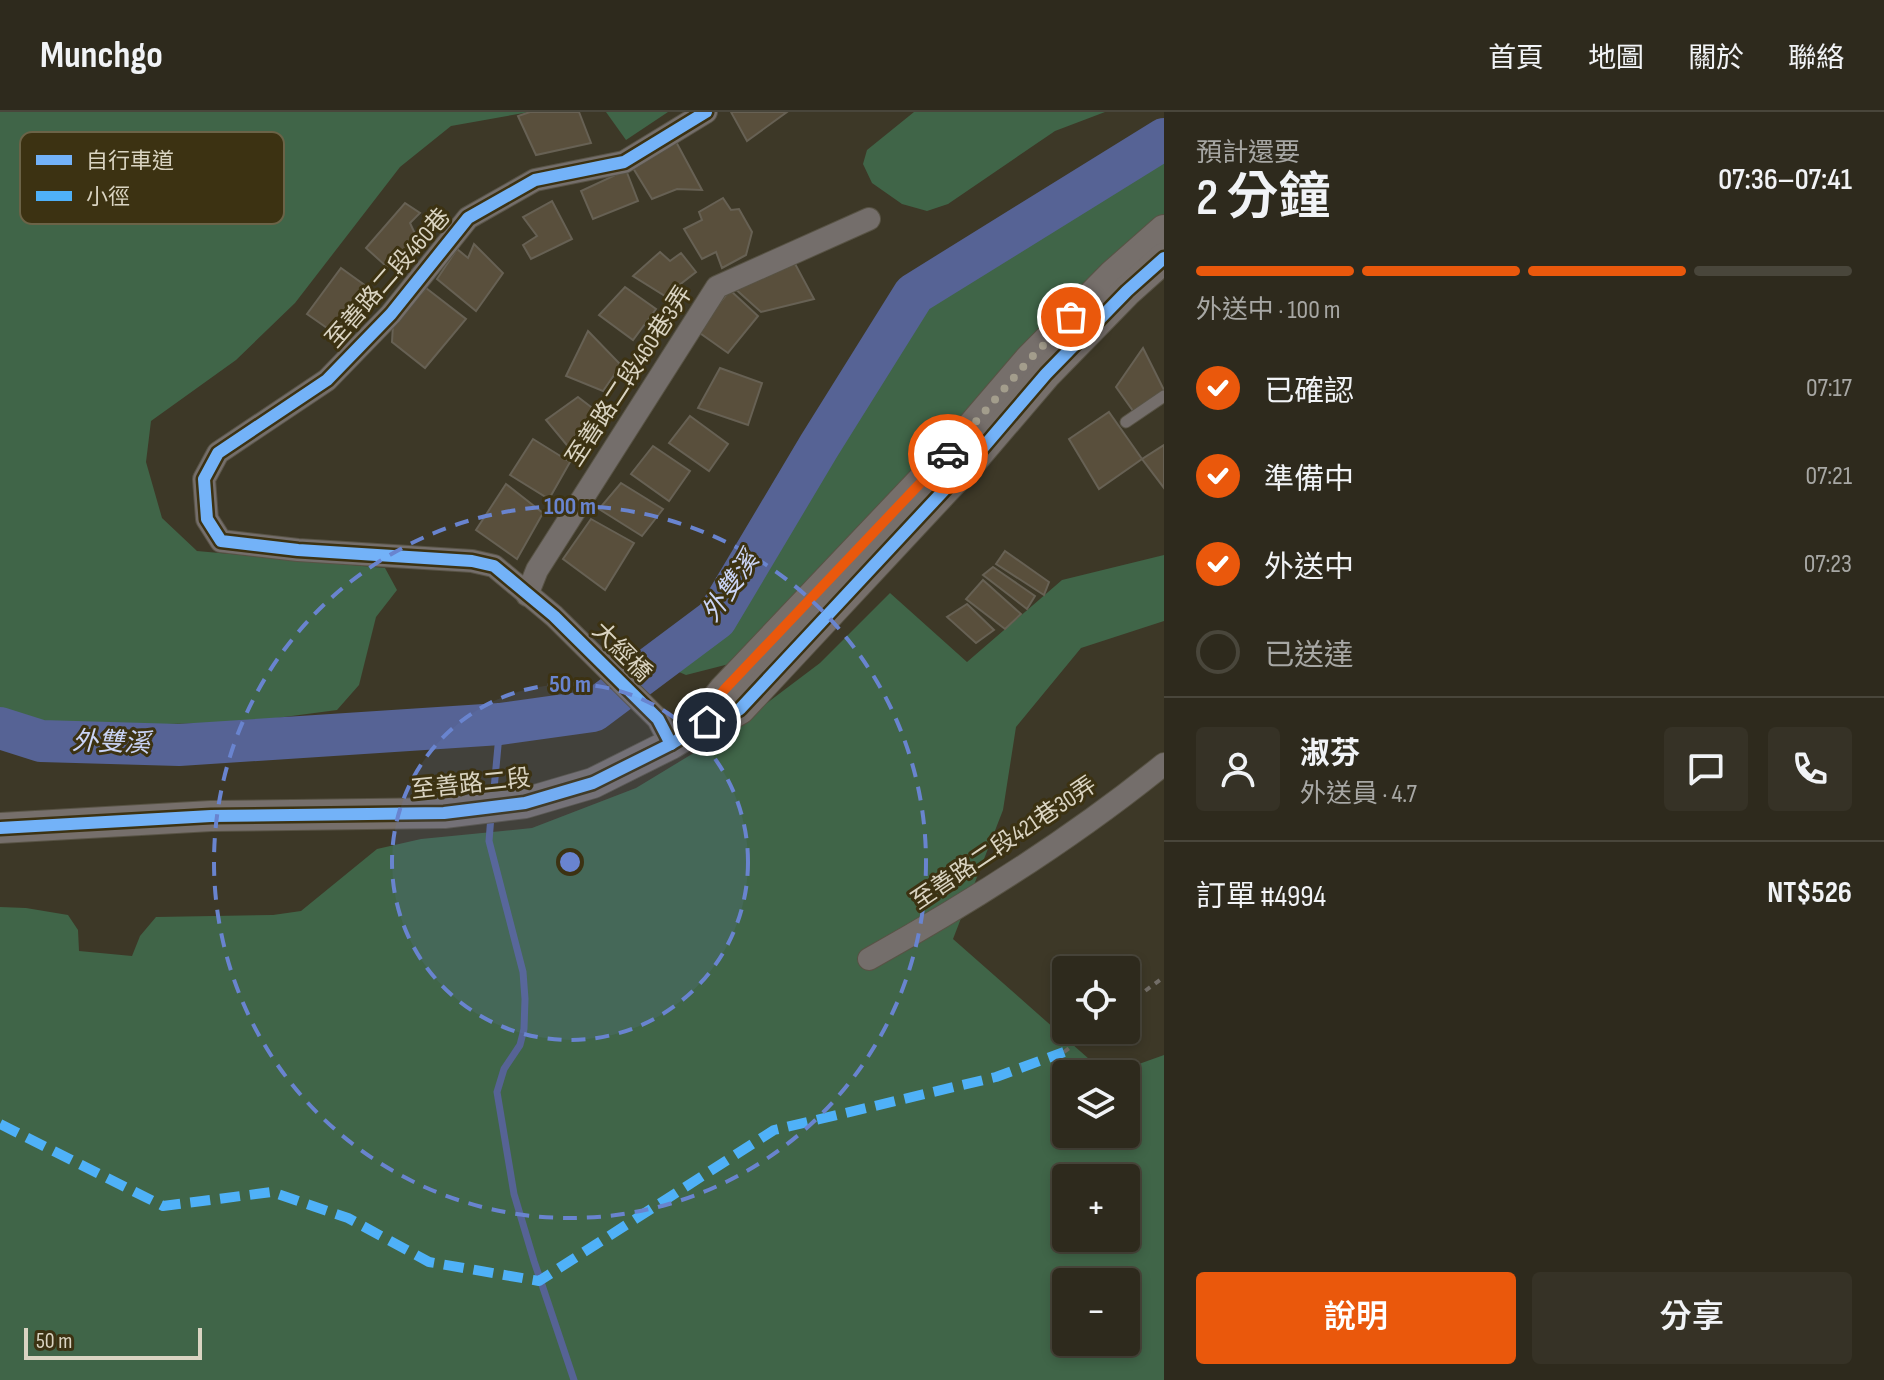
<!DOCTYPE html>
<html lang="zh-TW">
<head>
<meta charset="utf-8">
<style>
  body { margin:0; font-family:"Sofia Sans Condensed","Noto Sans TC",sans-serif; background:#363226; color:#f1f3f6; height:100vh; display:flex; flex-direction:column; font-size:30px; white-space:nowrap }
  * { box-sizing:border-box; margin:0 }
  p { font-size:26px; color:#a7a7a4 }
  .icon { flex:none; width:44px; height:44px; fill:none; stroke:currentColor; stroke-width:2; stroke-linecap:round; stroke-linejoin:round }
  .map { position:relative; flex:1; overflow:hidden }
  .details { display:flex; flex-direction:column; background:#2e2a1d; width:720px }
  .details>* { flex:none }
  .controls { position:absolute; left:1052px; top:844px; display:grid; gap:16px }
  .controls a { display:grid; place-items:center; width:88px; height:88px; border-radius:8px; background:#2e2a1d; box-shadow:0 4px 12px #0003,0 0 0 2px #49463b; font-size:40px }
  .scale { position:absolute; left:24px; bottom:20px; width:178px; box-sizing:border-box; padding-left:8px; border:4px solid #dad4c2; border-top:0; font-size:22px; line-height:28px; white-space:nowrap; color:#dad4c2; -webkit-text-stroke:6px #3c3212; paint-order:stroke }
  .pin { position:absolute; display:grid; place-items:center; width:68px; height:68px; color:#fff; margin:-34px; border:4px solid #fff; border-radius:50%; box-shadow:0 2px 8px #0007 }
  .courier { position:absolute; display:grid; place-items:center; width:80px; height:80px; margin:-40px; border:6px solid #ea580c; border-radius:50%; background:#fff; color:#222; box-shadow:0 2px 10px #0007 }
  .headline em { font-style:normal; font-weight:600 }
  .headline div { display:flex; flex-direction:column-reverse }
  .headline { display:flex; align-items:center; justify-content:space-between; height:136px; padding:0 32px }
  h1 { font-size:52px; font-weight:600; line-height:60px }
  .bar { display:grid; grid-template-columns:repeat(4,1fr); gap:12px 8px; align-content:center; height:96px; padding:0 32px }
  .bar i { height:10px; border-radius:6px; background:#49463b }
  .bar .current { background:#ea580c }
  .bar p { grid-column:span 4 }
  .line { display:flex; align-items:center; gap:20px; padding:0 32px; border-top:2px solid #49463b }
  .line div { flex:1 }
  .round { display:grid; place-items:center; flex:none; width:84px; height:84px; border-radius:8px; background:#363226 }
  ol { padding:0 32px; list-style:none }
  li { display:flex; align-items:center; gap:24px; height:88px }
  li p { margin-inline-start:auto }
  li .icon { padding:8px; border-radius:50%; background:#ea580c; color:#fff; stroke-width:4 }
  li:last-child { color:#a7a7a4 }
  li i { width:44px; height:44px; border:4px solid #49463b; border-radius:50% }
  .cta { display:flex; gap:16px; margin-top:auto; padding:16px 32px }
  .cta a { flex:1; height:92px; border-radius:8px; background:#ea580c; color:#fff; font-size:32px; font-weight:600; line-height:92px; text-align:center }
  .cta a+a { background:#363226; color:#f1f3f6 }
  header { display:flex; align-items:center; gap:48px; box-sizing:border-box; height:112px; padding:0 40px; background:#2e2a1d; border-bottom:2px solid #49463b }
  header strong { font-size:38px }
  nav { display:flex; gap:44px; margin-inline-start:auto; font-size:28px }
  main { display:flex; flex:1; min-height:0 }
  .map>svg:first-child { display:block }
  .green { fill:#406548; fill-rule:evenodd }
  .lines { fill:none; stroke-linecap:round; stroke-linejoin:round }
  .stream { stroke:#566395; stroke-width:7 }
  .river { stroke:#566395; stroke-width:42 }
  .building { fill:#594f3c; stroke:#676154; stroke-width:2 }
  .lane-casing { stroke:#585345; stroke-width:13 }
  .street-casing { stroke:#585345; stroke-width:24 }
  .secondary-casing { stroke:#585345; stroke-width:32 }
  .path { stroke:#726d67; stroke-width:4; stroke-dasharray:6 6; stroke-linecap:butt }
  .lane { stroke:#746e6b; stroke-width:11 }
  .street { stroke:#746e6b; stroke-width:22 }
  .secondary { stroke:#766f6b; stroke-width:30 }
  .quiet { stroke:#4fb1f8; stroke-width:10; stroke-dasharray:20 10; stroke-linecap:butt }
  .cycleway-casing { stroke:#3c3212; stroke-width:17 }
  .cycleway { stroke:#73b2f8; stroke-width:12 }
  .done { stroke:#a39d8c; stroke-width:8; stroke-dasharray:0 14.4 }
  .route { stroke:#ea580c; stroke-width:10 }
  .ring { fill:none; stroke:#6984cf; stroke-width:4; stroke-dasharray:14 10 }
  .labels { text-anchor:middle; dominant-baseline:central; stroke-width:6; stroke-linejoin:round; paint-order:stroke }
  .street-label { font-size:24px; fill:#dad4c2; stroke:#3c3212 }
  .water-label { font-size:26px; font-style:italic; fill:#cad4f6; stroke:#3c3212 }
  .key { fill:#3c3212; stroke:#6b6347; stroke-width:2 }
  .key-label { font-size:22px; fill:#dad4c2 }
  .centre { fill:#6984cf; stroke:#3c3212; stroke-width:4 }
  .ring-label { font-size:24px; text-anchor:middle; font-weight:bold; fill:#6984cf; stroke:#3c3212; stroke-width:6; stroke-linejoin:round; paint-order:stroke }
</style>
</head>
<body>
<header>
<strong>Munchgo</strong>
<nav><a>首頁</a><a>地圖</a><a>關於</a><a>聯絡</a></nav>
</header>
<main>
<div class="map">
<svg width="1164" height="1268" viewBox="0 0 1164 1268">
  <rect width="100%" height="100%" fill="#3d3827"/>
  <g class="green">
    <polygon points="0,0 529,0 451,14 400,55 295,191 236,248 151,309 146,350 162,406 197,439 385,456 397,478 376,505 359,573 337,598 246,610 51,615 0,595"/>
    <polygon points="606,0 668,0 626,28"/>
    <polygon points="914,0 1105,0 1055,19 948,92 927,99 902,92 872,71 863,52 867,38"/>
    <path d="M 1164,41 L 1164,109 L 928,342 L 729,552 L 686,563 L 679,560 L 675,554 C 685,540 706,532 720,521 L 893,246 L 935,187 Z"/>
    <path d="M 1164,443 L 1164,509 L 1081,536 L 1016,615 L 1003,698 L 953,827 L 1106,962 L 1066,962 L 1066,1022 L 1126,1022 L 1126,962 L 1111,962 L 1164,943 L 1164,1268 L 0,1268 L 0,795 L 26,796 L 68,803 L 78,818 L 79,839 L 132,844 L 140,824 L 156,805 L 273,803 L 301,799 L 377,737 L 421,727 L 532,716 L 636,676 L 730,619 L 820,551 L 890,481 L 967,550 L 1062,468 ZM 1066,1066 L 1126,1066 L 1126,1126 L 1066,1126 ZM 1066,1170 L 1126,1170 L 1126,1230 L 1066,1230 Z"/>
  </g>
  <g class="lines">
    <g class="stream">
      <polyline points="493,688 500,612"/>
      <polyline points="491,704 489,729 523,860 525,887 524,917 520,933 504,957 497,980 514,1082 534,1149 574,1268"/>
    </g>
    <polyline class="river" points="0,616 41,629 179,633 500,612 593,599 716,507 819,334 914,182 1164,27"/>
  </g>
  <g class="building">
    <polygon points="530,0 579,0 591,31 536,43 518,4"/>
    <polygon points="731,0 787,0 747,29"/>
    <polygon points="674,26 702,78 677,77 652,87 633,56"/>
    <polygon points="626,58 638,89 593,107 581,79"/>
    <polygon points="723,86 731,98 739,97 752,120 746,143 722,156 716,140 702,147 684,117 702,108 699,100"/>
    <polygon points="552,89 572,127 531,147 523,133 537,124 523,105"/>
    <polygon points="405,91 420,101 410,111 417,126 387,155 366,136"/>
    <polygon points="474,132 503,161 476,199 437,167 457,137 468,146"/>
    <polygon points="660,140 670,149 681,141 696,160 665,184 633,164"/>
    <polygon points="793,148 814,187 761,200 732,174"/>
    <polygon points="341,156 377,182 337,223 307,202"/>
    <polygon points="625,175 656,197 633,228 599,203"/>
    <polygon points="426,176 466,207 425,256 392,230 393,213"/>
    <polygon points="730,178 758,204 728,241 697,219"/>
    <polygon points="588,219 621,253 603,279 566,264"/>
    <polygon points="1143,236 1164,278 1164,284 1136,303 1116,275"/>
    <polygon points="720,256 762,271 748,313 698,296"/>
    <polygon points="578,285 608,308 571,338 546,308"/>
    <polygon points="1109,300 1142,347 1099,377 1069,327"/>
    <polygon points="690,304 728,332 709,359 669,331"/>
    <polygon points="533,327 570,350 549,387 510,363"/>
    <polygon points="1164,333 1164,376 1142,347"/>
    <polygon points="653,334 690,359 669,389 631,362"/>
    <polygon points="621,371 663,397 642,424 599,397"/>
    <polygon points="506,372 543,401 517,447 476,418"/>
    <polygon points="591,407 634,431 605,478 563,447"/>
    <polygon points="1005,439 1049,470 1044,483 996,452"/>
    <polygon points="993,455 1035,484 1027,497 983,463"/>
    <polygon points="983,468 1021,502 1005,517 966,487"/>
    <polygon points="967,492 994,518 976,531 947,505"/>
  </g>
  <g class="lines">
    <defs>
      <polyline id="lane" points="1126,310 1164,284"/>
      <g id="street">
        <polyline points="527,483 537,458 717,175 869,107"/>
        <polyline points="671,632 658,607 554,504 494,454 472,449 298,438 221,429 207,407 204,367 218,341 327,268 391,202 468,106 535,68 624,50 706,0"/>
        <path d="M 869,847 C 971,790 1073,726 1164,652"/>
      </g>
      <g id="secondary">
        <polyline points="707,610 713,592 724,578 958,331 1030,247 1113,163 1164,118"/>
        <polyline points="0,716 211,704 444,701 525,691 593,671 671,632 707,610 726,605 740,597 975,345 1046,262 1127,179 1164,146"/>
      </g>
    </defs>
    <use href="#lane" class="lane-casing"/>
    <use href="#street" class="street-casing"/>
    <use href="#secondary" class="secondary-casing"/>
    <g class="path">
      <polyline points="1126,893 1164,865"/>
      <polyline points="1064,940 1093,918"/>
    </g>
    <use href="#lane" class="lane"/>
    <use href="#street" class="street"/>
    <use href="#secondary" class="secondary"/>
    <polyline class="quiet" points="0,1012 163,1094 272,1080 348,1106 429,1150 539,1169 774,1018 996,965 1064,940"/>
    <defs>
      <g id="cycleway">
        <polyline points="671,632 658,607 554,504 494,454 472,449 298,438 221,429 207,407 204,367 218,341 327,268 391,202 468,106 535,68 624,50 706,0"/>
        <polyline points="0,716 211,704 444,701 525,691 593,671 671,632 707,610 726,605 740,597 975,345 1046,262 1127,179 1164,146"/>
      </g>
    </defs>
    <use href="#cycleway" class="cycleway-casing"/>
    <use href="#cycleway" class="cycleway"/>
  </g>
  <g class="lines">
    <polyline class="done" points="948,342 1030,247 1071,205"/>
    <polyline class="route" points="707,610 713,592 724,578 948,342"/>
  </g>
  <circle cx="570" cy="750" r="178" fill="#6984cf" fill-opacity=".12"/>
  <g class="ring">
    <circle cx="570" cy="750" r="178"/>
    <circle cx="570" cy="750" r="356"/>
  </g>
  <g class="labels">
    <g class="street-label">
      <text transform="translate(388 166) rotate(-49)">至善路二段460巷</text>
      <text transform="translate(629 264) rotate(-57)">至善路二段460巷3弄</text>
      <text transform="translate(622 540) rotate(45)">大經橋</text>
      <text transform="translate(471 672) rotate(-6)">至善路二段</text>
      <text transform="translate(1004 731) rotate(-34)">至善路二段421巷30弄</text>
    </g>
    <g class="water-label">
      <text transform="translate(731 475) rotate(-55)">外雙溪</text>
      <text transform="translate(111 631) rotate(2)">外雙溪</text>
    </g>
  </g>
  <rect x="20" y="20" width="264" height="92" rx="12" class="key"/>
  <rect x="36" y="43" width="36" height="10" fill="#73b2f8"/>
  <rect x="36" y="79" width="36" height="10" fill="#4fb1f8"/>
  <g class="key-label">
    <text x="86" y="56">自行車道</text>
    <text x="86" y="92">小徑</text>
  </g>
  <circle cx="570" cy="750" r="12" class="centre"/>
  <g class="ring-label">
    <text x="570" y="402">100 m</text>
    <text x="570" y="580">50 m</text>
  </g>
</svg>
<div class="controls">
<a><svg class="icon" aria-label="locate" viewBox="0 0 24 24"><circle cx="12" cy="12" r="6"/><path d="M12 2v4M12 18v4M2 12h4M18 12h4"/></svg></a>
<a><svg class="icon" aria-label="layers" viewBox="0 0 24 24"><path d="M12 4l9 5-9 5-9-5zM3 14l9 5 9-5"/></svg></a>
<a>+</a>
<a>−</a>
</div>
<div class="scale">50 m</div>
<div class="pin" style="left:1071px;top:205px;background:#ea580c"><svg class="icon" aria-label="bag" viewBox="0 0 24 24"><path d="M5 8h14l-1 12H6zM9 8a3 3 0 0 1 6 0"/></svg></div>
<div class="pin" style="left:707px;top:610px;background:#1f2937"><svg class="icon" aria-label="home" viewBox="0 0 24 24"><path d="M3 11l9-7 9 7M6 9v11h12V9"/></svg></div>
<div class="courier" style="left:948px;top:342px"><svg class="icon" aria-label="car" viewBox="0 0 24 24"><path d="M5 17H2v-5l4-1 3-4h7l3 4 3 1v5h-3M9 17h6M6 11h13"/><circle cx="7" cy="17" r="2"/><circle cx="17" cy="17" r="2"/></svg></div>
</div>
<section class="details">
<div class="headline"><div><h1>2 分鐘</h1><p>預計還要</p></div><em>07:36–07:41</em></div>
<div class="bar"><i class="current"></i><i class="current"></i><i class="current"></i><i></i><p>外送中 · 100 m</p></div>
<ol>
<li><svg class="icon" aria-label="check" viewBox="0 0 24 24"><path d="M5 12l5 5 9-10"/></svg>已確認<p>07:17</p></li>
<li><svg class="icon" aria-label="check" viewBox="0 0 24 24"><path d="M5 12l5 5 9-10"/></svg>準備中<p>07:21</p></li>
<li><svg class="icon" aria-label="check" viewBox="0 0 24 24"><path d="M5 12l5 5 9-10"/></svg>外送中<p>07:23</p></li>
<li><i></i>已送達</li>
</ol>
<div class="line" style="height:144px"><a class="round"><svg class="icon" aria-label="person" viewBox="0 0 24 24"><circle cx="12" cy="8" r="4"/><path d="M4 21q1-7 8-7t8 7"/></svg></a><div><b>淑芬</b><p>外送員 · 4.7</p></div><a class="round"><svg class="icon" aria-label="chat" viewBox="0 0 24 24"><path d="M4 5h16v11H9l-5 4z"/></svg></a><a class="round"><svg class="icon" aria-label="phone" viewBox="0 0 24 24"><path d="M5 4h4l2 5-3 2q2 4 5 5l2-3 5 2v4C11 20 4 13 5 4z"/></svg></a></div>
<div class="line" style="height:104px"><div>訂單 #4994</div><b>NT$526</b></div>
<div class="cta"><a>說明</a><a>分享</a></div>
</section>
</main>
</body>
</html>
